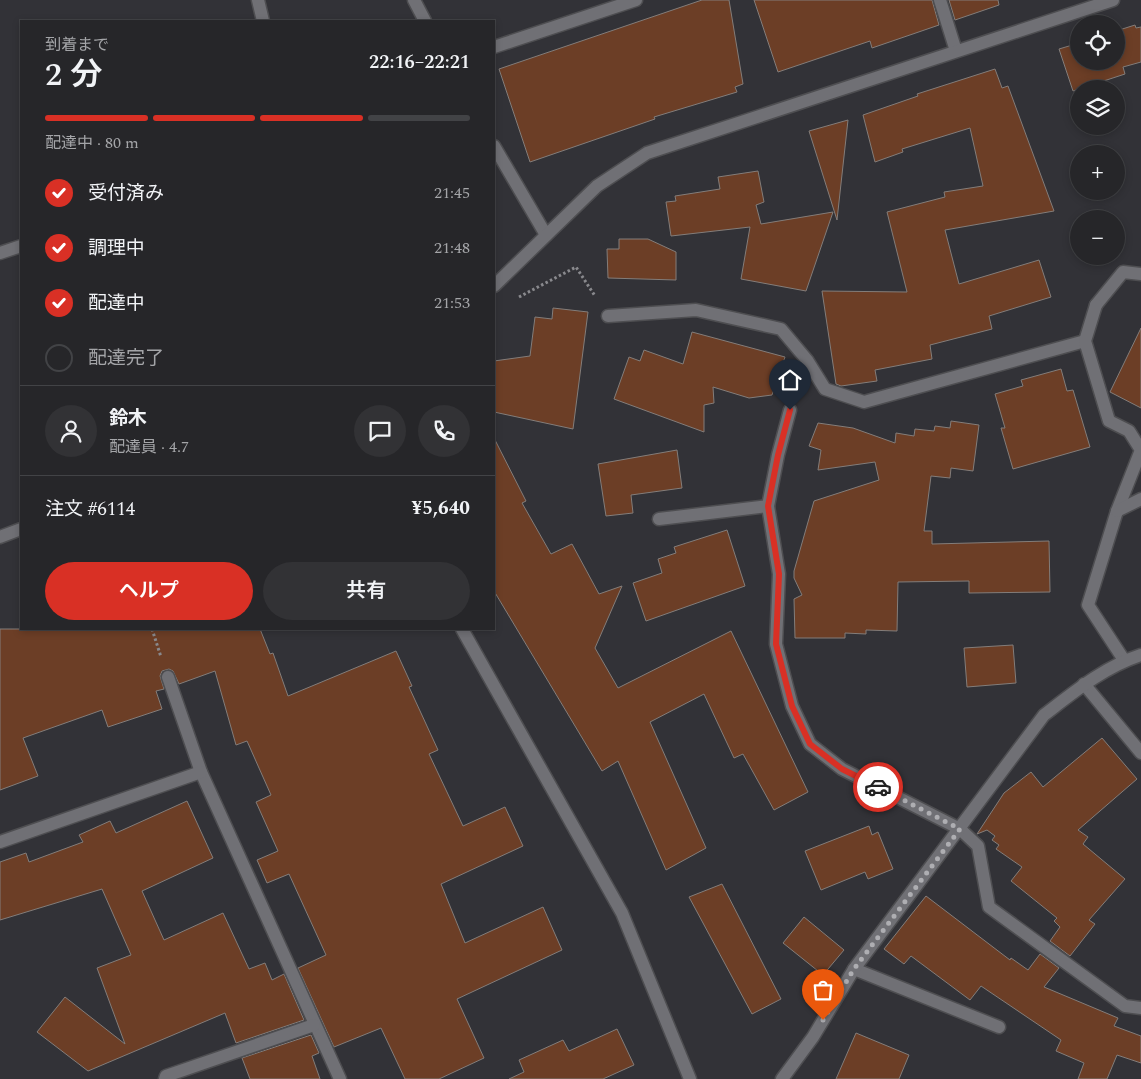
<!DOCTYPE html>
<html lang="ja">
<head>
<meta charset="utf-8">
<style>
  body { margin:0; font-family:Spectral,"Noto Sans JP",serif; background:#323235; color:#f1f3f6; height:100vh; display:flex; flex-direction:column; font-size:19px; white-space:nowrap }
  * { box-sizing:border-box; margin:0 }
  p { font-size:16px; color:#a4a5a8 }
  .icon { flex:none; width:28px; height:28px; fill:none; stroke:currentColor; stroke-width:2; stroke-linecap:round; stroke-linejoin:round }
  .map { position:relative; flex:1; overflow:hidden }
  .details { position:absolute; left:20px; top:20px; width:475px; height:610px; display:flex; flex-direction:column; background:#262629; border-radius:0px; box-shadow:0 2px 8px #0003,0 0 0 1px #424346 }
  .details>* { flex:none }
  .controls { position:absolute; left:1070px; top:15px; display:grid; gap:10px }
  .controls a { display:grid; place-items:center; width:55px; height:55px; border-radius:50%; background:#262629; box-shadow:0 2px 8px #0003,0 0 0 1px #424346; font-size:25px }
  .pin { position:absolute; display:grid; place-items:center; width:42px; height:42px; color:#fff; margin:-51px -21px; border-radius:50% 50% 50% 0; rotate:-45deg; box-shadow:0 0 5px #0007 }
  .pin .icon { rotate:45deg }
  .courier { position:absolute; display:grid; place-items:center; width:50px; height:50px; margin:-25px; border:4px solid #d93025; border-radius:50%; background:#fff; color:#222; box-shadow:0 1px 6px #0007 }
  .summary em { font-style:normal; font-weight:600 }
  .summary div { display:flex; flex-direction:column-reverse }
  .summary { display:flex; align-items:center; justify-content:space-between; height:85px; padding:0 25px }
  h1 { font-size:32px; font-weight:600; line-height:38px }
  .bar { display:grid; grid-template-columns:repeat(4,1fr); gap:8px 5px; align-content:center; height:60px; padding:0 25px }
  .bar i { height:6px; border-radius:4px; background:#424346 }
  .bar .selected { background:#d93025 }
  .bar p { grid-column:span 4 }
  .line { display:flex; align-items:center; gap:12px; padding:0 25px; border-top:1px solid #424346 }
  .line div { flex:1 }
  .round { display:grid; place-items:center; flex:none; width:52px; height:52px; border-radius:26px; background:#323235 }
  ol { padding:0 25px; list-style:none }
  li { display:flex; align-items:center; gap:15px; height:55px }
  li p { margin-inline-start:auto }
  li .icon { padding:5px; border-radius:50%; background:#d93025; color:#fff; stroke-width:4 }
  li:last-child { color:#a4a5a8 }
  li i { width:28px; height:28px; border:2px solid #424346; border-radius:50% }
  .action { display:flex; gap:10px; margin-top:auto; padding:10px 25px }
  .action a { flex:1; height:58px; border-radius:30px; background:#d93025; color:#fff; font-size:20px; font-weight:600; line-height:58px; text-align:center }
  .action a+a { background:#323235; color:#f1f3f6 }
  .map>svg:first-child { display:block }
  .building { fill:#6c3e26; stroke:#837d7a }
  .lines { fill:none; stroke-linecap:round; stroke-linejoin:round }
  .service-casing { stroke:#4e4e51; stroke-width:15 }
  .minor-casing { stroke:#4e4e51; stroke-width:15 }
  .tertiary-casing { stroke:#4e4e51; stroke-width:15 }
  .path { stroke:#89898d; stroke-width:3; stroke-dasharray:2.5 2.5; stroke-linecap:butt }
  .service { stroke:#707075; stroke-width:12 }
  .minor { stroke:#707075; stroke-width:12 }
  .tertiary { stroke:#707075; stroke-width:12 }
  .done { stroke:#aeaeb2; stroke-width:5; stroke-dasharray:0 9 }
  .route { stroke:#d93025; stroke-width:6 }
</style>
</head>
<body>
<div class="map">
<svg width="1141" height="1079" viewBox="0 0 1141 1079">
  <rect width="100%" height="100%" fill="#323237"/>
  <g class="building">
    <polygon points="702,0 729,0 743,84 735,87 737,92 654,117 655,119 530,162 499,69"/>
    <polygon points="754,0 932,0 939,25 872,48 870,41 778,72"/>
    <polygon points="949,0 998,0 999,5 955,20"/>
    <polygon points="1135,25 1136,28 1141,27 1141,62 1123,67 1125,74 1073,91 1059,49 1079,43 1079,61 1116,61 1116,31"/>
    <polygon points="995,69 1002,88 1008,86 1054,211 945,230 959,284 1039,260 1051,297 989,316 992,329 930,345 932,359 875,370 877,381 841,386 836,384 822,291 907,292 887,212 945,197 944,192 983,186 970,128 902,149 903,152 875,162 863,115 918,96 917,94"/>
    <polygon points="848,120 837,220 809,131"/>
    <polygon points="758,171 764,202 756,205 761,224 833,212 806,291 741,279 750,227 671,236 666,202 676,201 675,196 720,189 718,177"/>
    <polygon points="619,239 648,239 676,252 676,280 608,278 607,249 619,249"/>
    <polygon points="553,308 588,312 573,429 494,412 494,361 530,356 535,317 552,319"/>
    <polygon points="1141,328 1141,408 1110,392"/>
    <polygon points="692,332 785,357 772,395 749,398 713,387 714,403 704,405 704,432 614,399 629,357 640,361 644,350 683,364"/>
    <polygon points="1061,369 1067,391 1073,390 1090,447 1013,469 1001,428 1005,428 995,394 1023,386 1021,380"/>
    <polygon points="951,421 979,425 973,471 951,468 950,478 931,476 924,531 932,531 932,544 1049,541 1050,592 969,593 969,581 898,582 897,631 866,630 866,634 845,633 845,638 795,638 794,599 802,595 794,578 794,571 814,501 879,480 875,462 818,470 821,450 809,446 818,423 853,428 895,443 896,433 914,436 915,429 934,431 935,426 950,428"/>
    <polygon points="494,438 526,501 522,503 551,554 572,544 599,594 622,586 595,648 618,688 731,631 808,792 774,810 743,754 734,758 704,694 650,722 706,848 666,870 618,761 602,771 494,591"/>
    <polygon points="677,450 682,488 631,495 633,513 606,516 598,464"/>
    <polygon points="727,530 745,586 646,621 633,583 662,573 658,559 676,553 674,547"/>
    <polygon points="0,629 260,629 270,654 273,653 288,696 396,651 412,686 409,687 438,750 429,754 463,826 505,807 523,846 441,884 465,943 543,907 562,950 457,999 484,1058 439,1079 405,1079 381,1028 334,1047 298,968 326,955 289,874 267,883 257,860 278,851 256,802 271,795 247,741 236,745 215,671 179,684 173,671 169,669 162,671 160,676 164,689 156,691 162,709 108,727 102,710 23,738 38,776 0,790"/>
    <polygon points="1013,645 1016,683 967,687 964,648"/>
    <polygon points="1102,738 1137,779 1078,830 1088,837 1083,844 1125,879 1089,920 1095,924 1070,956 1050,941 1060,927 1054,921 1057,918 1011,881 1022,867 996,849 999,845 992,840 995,836 987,830 977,834 1004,793 1031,772 1043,787"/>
    <polygon points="187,801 213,858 142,891 164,940 223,913 249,969 265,963 272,980 284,974 304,1020 236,1043 225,1013 88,1071 37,1032 65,997 125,1044 97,968 131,955 102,889 0,920 0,862 26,853 29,862 83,842 79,835 110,821 116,833"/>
    <polygon points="869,826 872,835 878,832 893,869 868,879 865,872 821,890 805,851"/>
    <polygon points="722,884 781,999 752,1014 689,897"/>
    <polygon points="926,896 1010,960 1011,958 1028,970 1040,954 1059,968 1044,987 1118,1018 1114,1026 1141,1036 1141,1063 1117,1055 1107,1079 1078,1079 1084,1063 1056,1051 1061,1040 981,986 970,1000 911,956 904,964 884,949"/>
    <polygon points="804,917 844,950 823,975 783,943"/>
    <polygon points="617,1029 634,1065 603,1079 509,1079 524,1072 519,1060 563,1040 569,1051"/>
    <polygon points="856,1033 909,1055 899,1079 836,1079"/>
    <polygon points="311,1035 319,1053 312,1056 320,1079 250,1079 242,1058"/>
  </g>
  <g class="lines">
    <defs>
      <g id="service">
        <polyline points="1096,305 1123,272 1141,274"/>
        <polyline points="608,316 696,310 781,329 807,360 825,389 864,402 1085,341"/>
        <polyline points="790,410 778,455 768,506 779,574 776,644 792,706 810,744 842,769 960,829 978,846 989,907 1125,1006 1141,1008"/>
        <polyline points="659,519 768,506"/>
      </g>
      <g id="minor">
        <polyline points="414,0 425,21"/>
        <polyline points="940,0 956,51"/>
        <polyline points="494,47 636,0"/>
        <polyline points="494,146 546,235"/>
        <polyline points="0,253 21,246"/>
        <polyline points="494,286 597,186 647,153 1113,0"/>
        <polyline points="1096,305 1085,341 1109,421 1129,431 1141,450 1117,511 1088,605 1124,660"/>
        <polyline points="1117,511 1141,499"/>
        <polyline points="0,537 21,529"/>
        <polyline points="168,677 201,772 340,1079"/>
        <polyline points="1084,684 1141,753"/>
        <polyline points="0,842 201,772"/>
        <polyline points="854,969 999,1027"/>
        <polyline points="165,1079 166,1076 314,1025"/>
        <path d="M 782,1079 L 813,1037 L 854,969 L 1044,715 C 1074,692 1104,667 1141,655"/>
      </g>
      <g id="tertiary">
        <polyline points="258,0 263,21"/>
        <polyline points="462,629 622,913 690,1079"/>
      </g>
    </defs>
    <use href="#service" class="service-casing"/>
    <use href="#minor" class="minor-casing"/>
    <use href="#tertiary" class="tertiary-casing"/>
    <g class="path">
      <polyline points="519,297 576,267 595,296"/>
      <polyline points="152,629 161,657"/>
    </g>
    <use href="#service" class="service"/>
    <use href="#minor" class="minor"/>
    <use href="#tertiary" class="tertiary"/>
  </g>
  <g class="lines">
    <polyline class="done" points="823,1020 854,969 960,829 878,787"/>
    <polyline class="route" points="790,410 778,455 768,506 779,574 776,644 792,706 810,744 842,769 878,787"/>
  </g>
</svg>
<div class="controls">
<a><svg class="icon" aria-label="locate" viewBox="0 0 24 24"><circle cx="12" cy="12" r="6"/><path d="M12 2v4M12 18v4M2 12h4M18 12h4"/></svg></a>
<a><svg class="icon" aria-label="layers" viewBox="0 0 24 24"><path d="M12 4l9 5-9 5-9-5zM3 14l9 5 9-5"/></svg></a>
<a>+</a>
<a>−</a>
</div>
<div class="pin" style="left:823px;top:1020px;background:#ea580c"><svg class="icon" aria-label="bag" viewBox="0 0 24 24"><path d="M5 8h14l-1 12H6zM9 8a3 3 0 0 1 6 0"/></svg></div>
<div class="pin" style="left:790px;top:410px;background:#1f2937"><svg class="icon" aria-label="home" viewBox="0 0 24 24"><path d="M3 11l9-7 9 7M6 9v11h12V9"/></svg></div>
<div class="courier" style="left:878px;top:787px"><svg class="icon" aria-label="car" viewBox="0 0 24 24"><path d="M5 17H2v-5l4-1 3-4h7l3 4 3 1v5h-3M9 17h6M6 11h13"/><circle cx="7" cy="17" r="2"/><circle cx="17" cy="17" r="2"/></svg></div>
<section class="details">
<div class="summary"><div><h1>2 分</h1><p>到着まで</p></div><em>22:16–22:21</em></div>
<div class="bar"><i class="selected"></i><i class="selected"></i><i class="selected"></i><i></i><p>配達中 · 80 m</p></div>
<ol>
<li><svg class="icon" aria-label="check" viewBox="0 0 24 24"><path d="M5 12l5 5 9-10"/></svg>受付済み<p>21:45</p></li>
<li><svg class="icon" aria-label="check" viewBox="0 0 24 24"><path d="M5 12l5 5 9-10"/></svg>調理中<p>21:48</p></li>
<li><svg class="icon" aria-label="check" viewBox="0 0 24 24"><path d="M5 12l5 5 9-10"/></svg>配達中<p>21:53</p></li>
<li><i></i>配達完了</li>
</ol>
<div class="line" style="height:90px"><a class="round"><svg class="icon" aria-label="person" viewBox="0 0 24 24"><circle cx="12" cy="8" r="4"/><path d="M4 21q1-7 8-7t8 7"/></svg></a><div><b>鈴木</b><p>配達員 · 4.7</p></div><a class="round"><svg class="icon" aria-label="chat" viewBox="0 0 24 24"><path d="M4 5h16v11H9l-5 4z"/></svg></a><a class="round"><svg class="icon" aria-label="phone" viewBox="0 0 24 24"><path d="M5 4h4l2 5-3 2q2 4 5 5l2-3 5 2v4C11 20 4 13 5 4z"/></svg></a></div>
<div class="line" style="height:65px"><div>注文 #6114</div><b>¥5,640</b></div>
<div class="action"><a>ヘルプ</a><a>共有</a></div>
</section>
</div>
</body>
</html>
